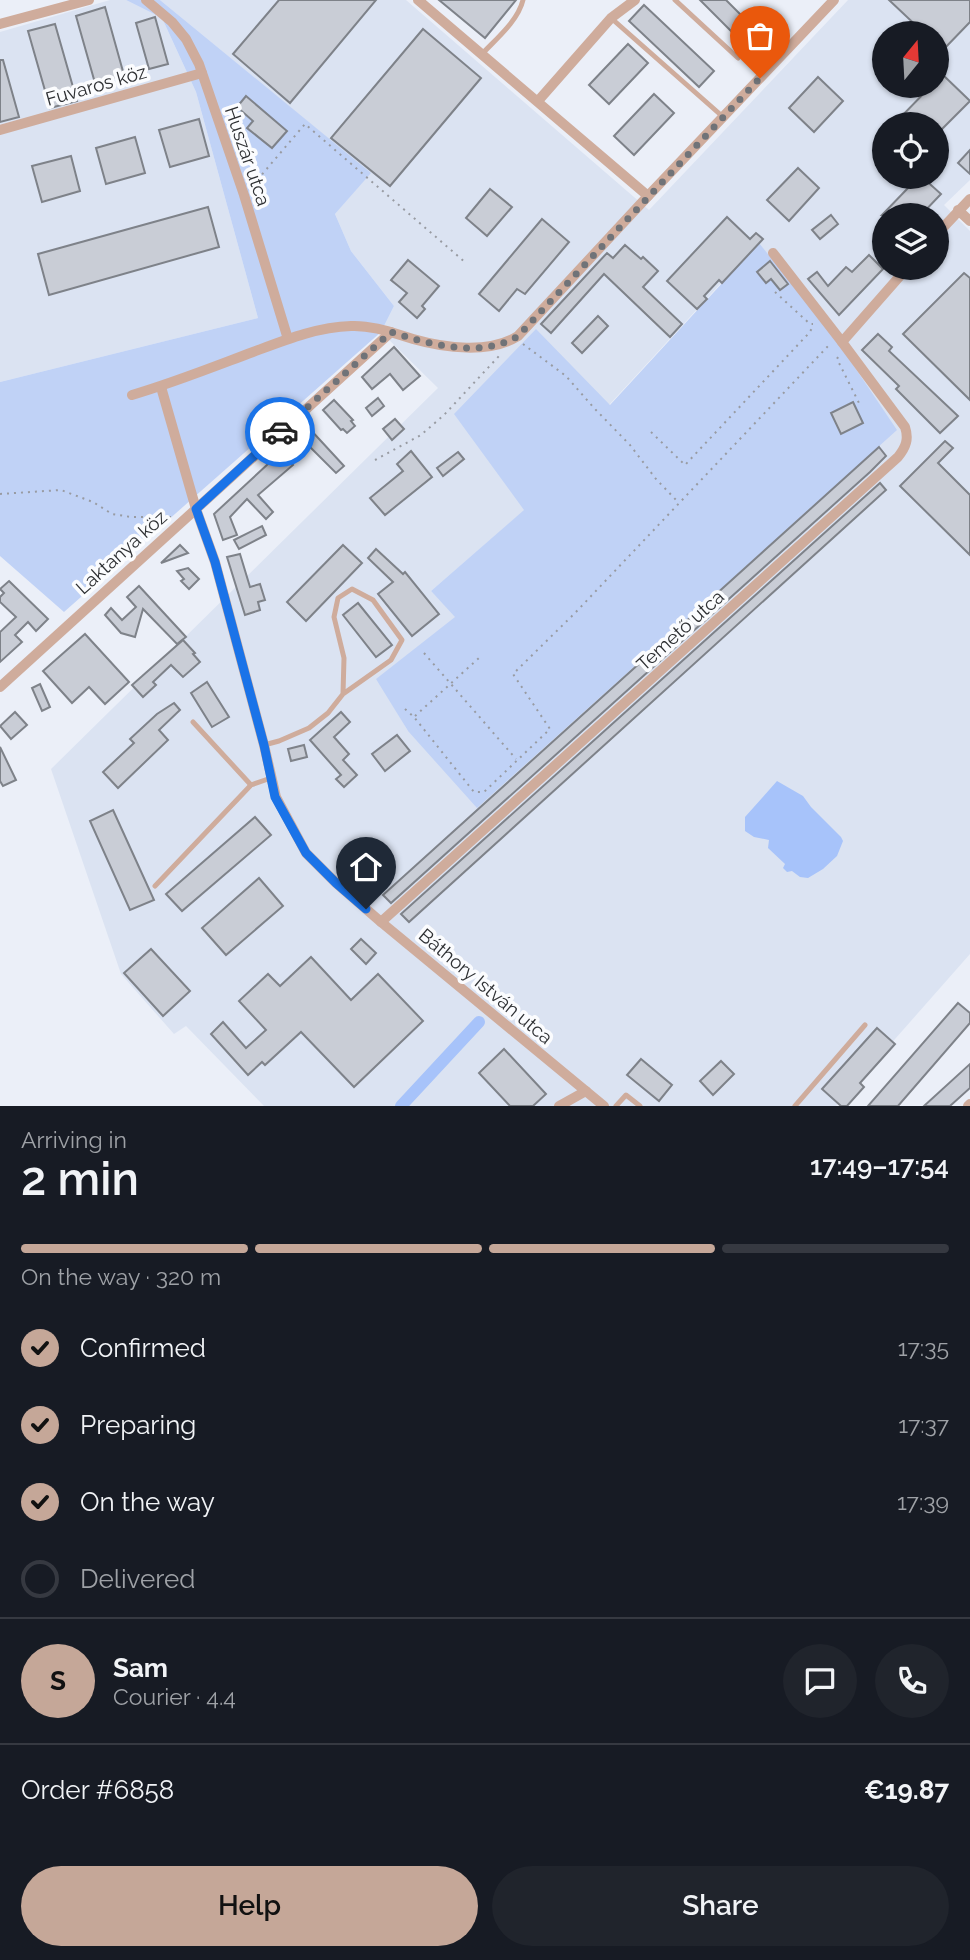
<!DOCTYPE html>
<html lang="en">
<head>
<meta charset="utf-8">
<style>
  body { margin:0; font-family:Raleway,sans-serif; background:#20242c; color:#f1f3f6; height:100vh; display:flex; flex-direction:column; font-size:26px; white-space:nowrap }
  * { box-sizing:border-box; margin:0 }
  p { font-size:23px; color:#9ea1a6 }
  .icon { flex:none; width:38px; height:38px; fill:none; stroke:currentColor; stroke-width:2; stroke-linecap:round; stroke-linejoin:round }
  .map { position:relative; height:1106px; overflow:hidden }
  .details { display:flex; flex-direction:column; background:#171b24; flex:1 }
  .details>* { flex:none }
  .needle { width:46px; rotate:18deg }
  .fabs { position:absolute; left:872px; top:21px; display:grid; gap:14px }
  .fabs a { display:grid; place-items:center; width:77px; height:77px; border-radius:50%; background:#171b24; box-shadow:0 2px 5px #0004; font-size:35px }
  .pin { position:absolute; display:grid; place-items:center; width:60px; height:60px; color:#fff; margin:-72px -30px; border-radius:50% 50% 50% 0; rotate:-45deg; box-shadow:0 0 7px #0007 }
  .pin .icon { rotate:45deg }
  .courier { position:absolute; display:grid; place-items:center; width:70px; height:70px; margin:-35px; border:5px solid #1a73e8; border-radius:50%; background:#fff; color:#222; box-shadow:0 2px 9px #0007 }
  .head em { font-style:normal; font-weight:600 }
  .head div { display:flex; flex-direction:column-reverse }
  .head { display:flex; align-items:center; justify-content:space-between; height:119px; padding:0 21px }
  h1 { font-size:46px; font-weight:600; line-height:52px }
  .bar { display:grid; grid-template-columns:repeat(4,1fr); gap:10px 7px; align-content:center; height:84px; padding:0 21px }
  .bar i { height:9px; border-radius:5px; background:#363941 }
  .bar .active { background:#c5a798 }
  .bar p { grid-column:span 4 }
  .line { display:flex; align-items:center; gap:18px; padding:0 21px; border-top:2px solid #363941 }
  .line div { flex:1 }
  .round { display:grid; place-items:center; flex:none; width:74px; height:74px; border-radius:37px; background:#20242c }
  ol { padding:0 21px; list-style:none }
  li { display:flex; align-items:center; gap:21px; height:77px }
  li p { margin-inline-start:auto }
  li .icon { padding:7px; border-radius:50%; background:#c5a798; color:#111; stroke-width:4 }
  li:last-child { color:#9ea1a6 }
  li i { width:38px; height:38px; border:4px solid #363941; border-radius:50% }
  .button { display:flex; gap:14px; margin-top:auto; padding:14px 21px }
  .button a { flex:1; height:80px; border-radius:42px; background:#c5a798; color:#111; font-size:28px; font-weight:600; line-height:80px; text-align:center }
  .button a+a { background:#20242c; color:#f1f3f6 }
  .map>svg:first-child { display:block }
  .built { fill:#dbe3f2; fill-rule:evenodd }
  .green { fill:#c0d2f6 }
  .water { fill:#a7c3fa }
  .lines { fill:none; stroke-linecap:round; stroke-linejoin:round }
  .canal { stroke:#a7c3fa; stroke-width:12 }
  .building { fill:#c9cdd6; stroke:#7e8289; stroke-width:2 }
  .path { stroke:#989ba2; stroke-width:2; stroke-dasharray:2 5; stroke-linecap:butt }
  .lane { stroke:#cfac9c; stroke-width:5 }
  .street { stroke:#cfac9c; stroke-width:10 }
  .done { stroke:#707378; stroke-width:7; stroke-dasharray:0 12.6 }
  .route { stroke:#1a73e8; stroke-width:9 }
  .labels { text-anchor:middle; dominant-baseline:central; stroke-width:7; stroke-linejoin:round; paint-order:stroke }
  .street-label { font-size:19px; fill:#2e3033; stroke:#fbfcfe }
</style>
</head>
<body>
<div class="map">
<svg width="970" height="1106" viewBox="0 0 970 1106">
  <rect width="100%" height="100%" fill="#ebeff8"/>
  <g class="built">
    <polygon points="110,0 126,0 162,18 196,92 258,318 0,382 0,32"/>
    <path d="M 160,0 L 406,0 L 649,210 L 848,0 L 970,0 L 970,180 L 944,205 L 970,231 L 970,954 L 836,1106 L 264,1106 L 186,1026 L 174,1034 L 121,974 L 51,769 L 438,388 L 381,332 L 394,306 L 351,251 L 335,214 L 370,173 ZM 884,33 L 936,33 L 936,86 L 884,86 ZM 884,124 L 936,124 L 936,177 L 884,177 ZM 884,215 L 936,215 L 936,268 L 884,268 ZM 758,243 L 408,731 L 377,679 L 456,617 L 431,591 L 525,510 L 455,414 L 609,405 Z"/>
  </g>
  <g class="green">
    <polygon points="126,0 160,0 371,173 335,214 351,251 394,306 381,332 64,612 0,556 0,382 258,318 196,92 162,18"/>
    <polygon points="759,243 833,335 897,430 477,808 408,731 376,679 455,617 431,591 524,510 454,414 536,329 610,405"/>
  </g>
  <polygon class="water" points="777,781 803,796 811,807 841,837 843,841 837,856 823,869 808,878 800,877 792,871 787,872 783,868 785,864 768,848 769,840 754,837 745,831 745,817"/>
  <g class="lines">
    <polyline class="canal" points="401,1106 479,1022"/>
  </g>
  <g class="building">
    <polygon points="279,0 376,0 290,103 233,54"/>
    <polygon points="439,0 516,0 485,38"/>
    <polygon points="700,0 726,0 755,29 742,42"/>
    <polygon points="889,0 970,0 970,22 942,51 936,45 936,33 924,33"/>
    <polygon points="644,5 714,71 699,87 629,21"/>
    <polygon points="105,7 124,75 95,83 76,16"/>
    <polygon points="155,17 168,64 149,69 136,23"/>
    <polygon points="55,24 77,101 50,108 28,31"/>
    <polygon points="423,29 481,78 390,186 331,138"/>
    <polygon points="628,44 648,63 609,104 589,85"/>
    <polygon points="0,60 3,60 19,117 0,122"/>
    <polygon points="942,74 970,101 936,135 936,124 894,124 931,86 936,86 936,81"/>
    <polygon points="818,77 843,101 814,132 789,108"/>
    <polygon points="654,94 674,113 634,155 614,136"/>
    <polygon points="246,96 287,131 272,148 247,128 253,121 237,107"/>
    <polygon points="199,119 209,156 170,167 159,130"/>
    <polygon points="135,137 145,173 106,184 96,148"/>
    <polygon points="970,150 970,174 958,163"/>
    <polygon points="71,156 80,191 42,202 32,166"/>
    <polygon points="798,168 819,188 789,221 767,200"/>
    <polygon points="906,177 922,177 941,194 921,215 882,215 908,188 901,182"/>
    <polygon points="490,189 512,207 487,236 466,218"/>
    <polygon points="208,207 219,247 49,295 38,254"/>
    <polygon points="831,215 838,224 820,239 812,230"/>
    <polygon points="727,217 750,239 756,233 763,239 722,283 719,280 704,296 707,299 697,309 667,281"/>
    <polygon points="542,219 569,242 525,294 517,289 499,311 479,294"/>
    <polygon points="625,245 641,259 643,257 658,271 643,287 682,324 670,337 604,274 551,333 541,324 607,253 613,258"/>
    <polygon points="869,255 883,269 839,315 808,279 817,272 828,286 846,267 852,272"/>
    <polygon points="408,260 439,286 422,306 425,309 417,318 399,302 407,293 391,280"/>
    <polygon points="770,261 788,284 780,290 771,279 766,283 757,272"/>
    <polygon points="964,273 970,278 970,400 903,334"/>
    <polygon points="598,316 608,326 582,353 572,343"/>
    <polygon points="878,334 892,347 889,351 958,416 940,433 896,389 899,386 862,350"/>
    <polygon points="394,347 420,376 403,390 390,374 372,389 362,377"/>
    <polygon points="378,398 384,406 372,416 366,408"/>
    <polygon points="334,400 353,420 351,421 355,426 347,433 343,429 341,430 323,410"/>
    <polygon points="853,402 863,423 841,434 831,413"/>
    <polygon points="395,419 404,429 392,440 383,429"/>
    <polygon points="308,427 344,466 336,473 298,435"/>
    <polygon points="945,441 953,448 938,463 970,495 970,555 900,486"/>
    <polygon points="879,447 886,456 870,472 391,903 383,895"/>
    <polygon points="411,451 432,477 385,515 370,498 403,471 397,464"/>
    <polygon points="281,452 293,465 258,495 273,512 266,519 247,499 230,517 237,535 223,540 214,514"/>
    <polygon points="458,452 464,459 443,476 437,468"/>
    <polygon points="880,483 886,490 409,922 401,914"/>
    <polygon points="262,526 266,535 239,549 234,540"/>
    <polygon points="180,545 188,553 161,563"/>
    <polygon points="343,545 362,563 306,621 287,602"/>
    <polygon points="376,549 403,574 405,572 439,614 412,636 378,594 393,582 368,558"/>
    <polygon points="240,554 250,587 260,584 265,600 258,602 260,610 245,615 227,557"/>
    <polygon points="188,568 199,579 189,589 181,581 184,579 177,571"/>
    <polygon points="9,581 48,619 36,631 28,622 15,635 22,642 0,662 0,632 16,617 0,602 0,597 4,593 0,589"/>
    <polygon points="139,586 186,637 177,644 143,609 135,637 121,633 105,615 111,608 122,620 136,607 127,597"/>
    <polygon points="358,603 392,645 376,657 343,615"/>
    <polygon points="85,634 129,682 105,704 89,687 72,703 43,671"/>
    <polygon points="183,640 195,653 193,654 200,662 183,677 171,665 153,682 156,685 143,697 132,685"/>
    <polygon points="207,682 229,717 212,727 191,693"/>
    <polygon points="40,684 50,707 42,711 32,688"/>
    <polygon points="174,703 180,710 159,730 168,740 118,788 103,772 134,743 130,739 157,714"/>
    <polygon points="15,712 27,725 11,739 0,726"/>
    <polygon points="341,712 350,722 334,737 349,754 343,760 357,775 344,787 336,779 341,775 310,740"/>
    <polygon points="397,735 410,751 385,771 372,754"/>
    <polygon points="304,745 307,757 291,761 288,749"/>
    <polygon points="0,747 16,780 3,786 0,781"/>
    <polygon points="113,810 154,900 130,910 90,821"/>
    <polygon points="255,817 271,835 182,911 166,894"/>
    <polygon points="259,878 283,906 226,955 202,928"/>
    <polygon points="361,939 376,953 366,964 351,949"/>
    <polygon points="151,949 190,991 163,1016 124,973"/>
    <polygon points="311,957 351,1000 378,974 423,1021 354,1087 301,1032 265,1065 262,1062 248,1075 211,1034 223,1022 246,1048 266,1030 239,1001 268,974 280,986"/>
    <polygon points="958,1003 970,1013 970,1023 898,1106 868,1106"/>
    <polygon points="877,1028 895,1044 860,1083 864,1087 847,1106 841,1106 822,1089"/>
    <polygon points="504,1049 546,1094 533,1106 510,1106 479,1073"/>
    <polygon points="641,1059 672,1085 659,1101 627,1075"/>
    <polygon points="721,1061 734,1074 713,1095 700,1081"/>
    <polygon points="970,1064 970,1088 950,1106 924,1106"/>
  </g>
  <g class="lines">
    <g class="path">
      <polyline points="253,185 305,124 466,263"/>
      <polyline points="775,292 810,324 813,324"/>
      <polyline points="523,344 566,376 594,408 630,445 656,479 678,502"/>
      <polyline points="838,357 837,359 859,403"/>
      <polyline points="651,432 685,465 809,333 814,325"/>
      <polyline points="375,460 421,435 444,415 499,356"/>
      <polyline points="0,494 61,490 93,502 112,514 131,517 172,517"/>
      <polyline points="424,653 516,759"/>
      <polyline points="405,709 414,717 474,792 484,792 550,729 513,674 575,613 830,344"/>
      <polyline points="415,716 480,657"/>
    </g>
    <g class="lane">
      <polyline points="675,0 738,58"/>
      <polyline points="611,18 722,116"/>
      <path d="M 482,54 C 496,39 518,21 523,0"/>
      <polyline points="193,722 251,785"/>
      <polyline points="264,745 279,741 309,728 328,713 343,694 391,660 402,640 373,600 352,589 338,598 334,617 344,658 343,694"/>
      <polyline points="155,886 251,785 271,778"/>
      <polyline points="616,1106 626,1095 640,1106"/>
      <polyline points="795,1106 865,1025"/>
    </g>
    <g class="street">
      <polyline points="146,0 172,22 186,39 199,64 244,195 288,339"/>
      <polyline points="418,0 648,196"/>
      <polyline points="0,24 89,0"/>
      <polyline points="538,101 611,18 635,0"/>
      <polyline points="0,130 202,73"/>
      <polyline points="958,210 970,221"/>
      <polyline points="936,235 970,199"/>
      <polyline points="773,253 842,342"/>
      <polyline points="161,387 196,509 215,562 264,745 276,797 306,853 336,883 381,922 604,1106"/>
      <path d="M 132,395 C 173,383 213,367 253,352 C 285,340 317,327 351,326 C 372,325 393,333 413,339 C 445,348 489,354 518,336 L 648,196 L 834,0"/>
      <polyline points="0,687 391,332"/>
      <path d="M 381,922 L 898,457 C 906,447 909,439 905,427 L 842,342 L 907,268"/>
      <polyline points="559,1106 586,1091"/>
      <polyline points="968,1106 970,1104"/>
    </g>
  </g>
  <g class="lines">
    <path class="done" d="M 280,432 L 391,332 C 429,344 481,359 518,336 L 760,78"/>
    <polyline class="route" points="280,432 196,509 215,562 264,745 275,797 306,853 336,883 366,909"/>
  </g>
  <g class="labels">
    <g class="street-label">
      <text transform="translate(96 85) rotate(-16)">Fuvaros köz</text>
      <text transform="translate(248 156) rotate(71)">Huszár utca</text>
      <text transform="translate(121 552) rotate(-42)">Laktanya köz</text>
      <text transform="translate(680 630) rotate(-42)">Temető utca</text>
      <text transform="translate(486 986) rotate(40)">Báthory István utca</text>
    </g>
  </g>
</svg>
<div class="fabs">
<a><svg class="needle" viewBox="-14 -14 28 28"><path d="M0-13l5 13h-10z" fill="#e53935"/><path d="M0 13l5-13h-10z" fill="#9ea1a6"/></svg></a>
<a><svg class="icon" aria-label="locate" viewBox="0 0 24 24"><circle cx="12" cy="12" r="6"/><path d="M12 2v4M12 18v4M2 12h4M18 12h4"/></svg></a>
<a><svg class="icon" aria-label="layers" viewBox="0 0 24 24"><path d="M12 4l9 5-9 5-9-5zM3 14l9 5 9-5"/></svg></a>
</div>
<div class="pin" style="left:760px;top:78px;background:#ea580c"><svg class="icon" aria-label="bag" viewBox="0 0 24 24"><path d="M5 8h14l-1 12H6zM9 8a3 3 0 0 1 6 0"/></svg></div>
<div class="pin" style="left:366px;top:909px;background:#1f2937"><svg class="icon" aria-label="home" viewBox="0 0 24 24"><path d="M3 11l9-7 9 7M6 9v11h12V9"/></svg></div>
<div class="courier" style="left:280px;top:432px"><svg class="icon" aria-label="car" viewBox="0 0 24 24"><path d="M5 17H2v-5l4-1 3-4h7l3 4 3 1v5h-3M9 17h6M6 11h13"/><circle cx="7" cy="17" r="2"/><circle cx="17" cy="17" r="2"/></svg></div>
</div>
<section class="details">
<div class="head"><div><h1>2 min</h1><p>Arriving in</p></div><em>17:49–17:54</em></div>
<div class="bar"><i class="active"></i><i class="active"></i><i class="active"></i><i></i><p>On the way · 320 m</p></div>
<ol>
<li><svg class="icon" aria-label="check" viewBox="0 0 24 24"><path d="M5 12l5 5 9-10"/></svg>Confirmed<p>17:35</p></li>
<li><svg class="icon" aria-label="check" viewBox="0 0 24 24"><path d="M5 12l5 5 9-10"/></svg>Preparing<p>17:37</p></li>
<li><svg class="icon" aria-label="check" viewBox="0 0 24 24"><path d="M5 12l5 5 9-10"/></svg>On the way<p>17:39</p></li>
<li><i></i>Delivered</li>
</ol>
<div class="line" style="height:126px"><b class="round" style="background:#c5a798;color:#111">S</b><div><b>Sam</b><p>Courier · 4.4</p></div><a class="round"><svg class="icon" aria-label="chat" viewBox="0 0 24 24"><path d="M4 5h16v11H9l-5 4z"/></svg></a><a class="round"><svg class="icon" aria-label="phone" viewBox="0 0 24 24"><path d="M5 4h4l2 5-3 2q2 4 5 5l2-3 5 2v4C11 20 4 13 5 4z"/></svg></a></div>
<div class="line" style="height:91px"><div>Order #6858</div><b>€19.87</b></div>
<div class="button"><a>Help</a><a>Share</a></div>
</section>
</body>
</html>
